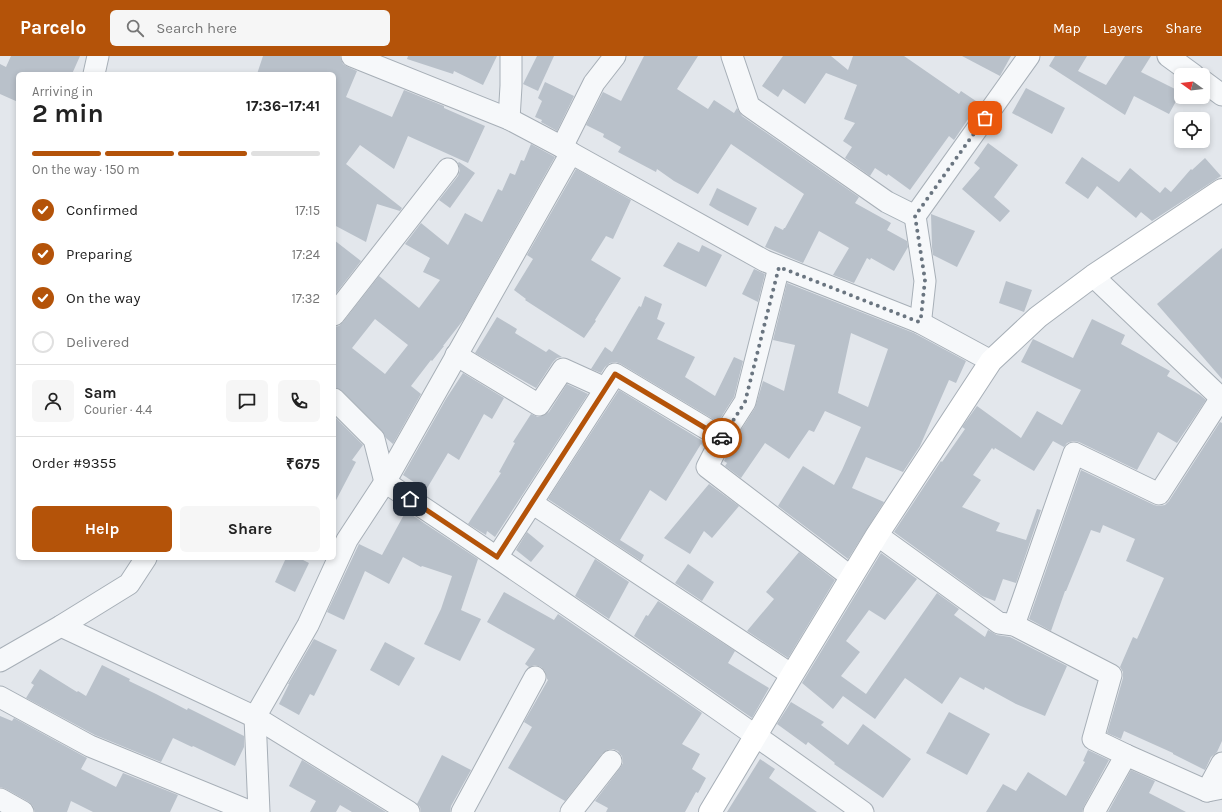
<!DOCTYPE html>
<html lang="en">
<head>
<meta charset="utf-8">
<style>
  body { margin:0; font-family:Karla,sans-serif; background:#f6f6f6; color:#222; height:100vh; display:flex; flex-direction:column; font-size:15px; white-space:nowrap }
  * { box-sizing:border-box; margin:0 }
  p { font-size:13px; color:#767676 }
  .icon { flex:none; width:22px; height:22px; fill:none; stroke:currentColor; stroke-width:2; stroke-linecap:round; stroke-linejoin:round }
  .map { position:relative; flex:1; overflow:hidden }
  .details { position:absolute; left:16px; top:16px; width:320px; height:488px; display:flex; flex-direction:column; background:#fff; border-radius:6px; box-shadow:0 2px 6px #0003 }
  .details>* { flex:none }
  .needle { width:26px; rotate:285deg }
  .fabs { position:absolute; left:1174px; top:12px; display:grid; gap:8px }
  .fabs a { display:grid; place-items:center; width:36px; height:36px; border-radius:6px; background:#fff; box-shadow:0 2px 6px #0003; font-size:20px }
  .pin { position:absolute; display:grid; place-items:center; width:34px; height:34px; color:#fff; margin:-17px; border-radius:8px; box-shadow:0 2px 6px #0006 }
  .courier { position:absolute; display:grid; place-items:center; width:40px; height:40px; margin:-20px; border:3px solid #b45309; border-radius:50%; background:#fff; color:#222; box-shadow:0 1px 5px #0007 }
  .head em { font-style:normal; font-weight:700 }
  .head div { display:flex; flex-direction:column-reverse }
  .head { display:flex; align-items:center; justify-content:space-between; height:68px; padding:0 16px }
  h1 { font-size:26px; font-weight:700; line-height:30px }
  .bar { display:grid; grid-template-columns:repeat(4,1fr); gap:6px 4px; align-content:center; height:48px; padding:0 16px }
  .bar i { height:5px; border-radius:3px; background:#e0e0e0 }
  .bar .on { background:#b45309 }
  .bar p { grid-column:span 4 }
  .line { display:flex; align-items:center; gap:10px; padding:0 16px; border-top:1px solid #e0e0e0 }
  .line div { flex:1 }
  .round { display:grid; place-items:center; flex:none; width:42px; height:42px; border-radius:6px; background:#f6f6f6 }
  ol { padding:0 16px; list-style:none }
  li { display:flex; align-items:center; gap:12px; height:44px }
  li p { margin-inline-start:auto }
  li .icon { padding:4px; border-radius:50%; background:#b45309; color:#fff; stroke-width:4 }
  li:last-child { color:#767676 }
  li i { width:22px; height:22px; border:2px solid #e0e0e0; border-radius:50% }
  .action { display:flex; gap:8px; margin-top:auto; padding:8px 16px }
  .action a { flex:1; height:46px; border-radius:6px; background:#b45309; color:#fff; font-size:16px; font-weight:700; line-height:46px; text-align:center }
  .action a+a { background:#f6f6f6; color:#222 }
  header { display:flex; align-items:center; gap:24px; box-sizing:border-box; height:56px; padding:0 20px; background:#b45309; color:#fff }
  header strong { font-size:19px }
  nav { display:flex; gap:22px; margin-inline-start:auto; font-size:14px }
  .search { width:280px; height:36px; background:#f6f6f6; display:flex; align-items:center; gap:10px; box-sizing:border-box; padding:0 14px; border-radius:6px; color:#767676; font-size:15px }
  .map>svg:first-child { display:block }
  .building { fill:#b9c1ca; fill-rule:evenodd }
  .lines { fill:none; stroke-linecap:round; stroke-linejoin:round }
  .minor-casing { stroke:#a7afb7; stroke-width:23 }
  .secondary-casing { stroke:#a7afb7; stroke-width:24 }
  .minor { stroke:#f6f8fa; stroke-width:21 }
  .secondary { stroke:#fff; stroke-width:22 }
  .done { stroke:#6a7580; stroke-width:4; stroke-dasharray:0 7.2 }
  .route { stroke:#b45309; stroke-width:5 }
</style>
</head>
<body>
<header>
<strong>Parcelo</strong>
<div class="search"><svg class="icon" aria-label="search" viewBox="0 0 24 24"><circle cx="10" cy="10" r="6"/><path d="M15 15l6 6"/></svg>Search here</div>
<nav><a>Map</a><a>Layers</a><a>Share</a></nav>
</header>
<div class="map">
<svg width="1222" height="756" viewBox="0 0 1222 756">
  <rect width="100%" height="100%" fill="#e3e7ec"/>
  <g class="building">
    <polygon points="11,0 80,0 72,18 18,18 18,46 0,38 0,8 6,11"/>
    <polygon points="263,0 340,0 343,8 348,11 357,15 346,41 392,61 404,34 444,50 444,52 485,70 468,107 408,80 394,113 360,89 346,108 402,152 400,155 377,148 366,186 334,169 334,18 257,18"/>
    <polygon points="408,0 497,0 483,29 454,15 453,18 407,3"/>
    <polygon points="537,0 554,0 538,35 523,28"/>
    <polygon points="644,0 698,0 677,33 708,53 714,44 734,57 737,52 742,60 859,141 855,147 891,167 887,174 907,185 908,191 894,215 871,202 870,204 867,202 854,227 833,219 849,192 819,175 803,207 765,191 775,170 783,174 784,172 785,172 804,138 731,88 698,138 674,125 657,113 656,116 618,96 621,91 603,81 604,78 586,69 603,36 621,45"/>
    <polygon points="783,0 831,0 848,14 853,0 904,0 959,38 961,35 979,47 954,84 949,80 910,134 888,118 887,120 875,112 870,120 845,102 852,91 843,85 855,67 844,63 857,29 826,17 805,48 783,33 778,41 762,30"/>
    <polygon points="962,0 1011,0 1000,20"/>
    <polygon points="1055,0 1087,0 1078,15 1106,29 1125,0 1151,0 1141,16 1181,36 1169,58 1134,40 1125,59 1049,10"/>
    <polygon points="545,26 574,40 557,75 541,66 542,64 535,61 542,45 538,42"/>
    <polygon points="1026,32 1065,52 1052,78 1012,57"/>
    <polygon points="988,87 1018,109 994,141 1010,155 1000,166 962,133 980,112 974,107"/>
    <path d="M 531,88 L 555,101 L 464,263 L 443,290 L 444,290 L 432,305 L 431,304 L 411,330 L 421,338 L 393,388 L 386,382 L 382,375 L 342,335 L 337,332 L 334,331 L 334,271 L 339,270 L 343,266 L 379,220 L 419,252 L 440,224 L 423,216 L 430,202 L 405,188 L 421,167 L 448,189 L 465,157 L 482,166 L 498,133 L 502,135 L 510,117 L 515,119 L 521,104 L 524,105 ZM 375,263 L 408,289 L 385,318 L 352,292 Z"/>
    <polygon points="1082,101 1119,126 1130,112 1160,137 1165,131 1171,136 1191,113 1192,114 1205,102 1221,120 1152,165 1141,156 1136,162 1097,130 1088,143 1065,127"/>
    <polygon points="459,106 475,117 450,152 439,144 458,120 460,114 458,107"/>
    <polygon points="576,113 631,144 613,183 606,180 591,204 621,222 595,264 596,265 584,282 525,244 526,243 514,234 533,203 527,199"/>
    <polygon points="717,132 757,152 748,170 717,154 709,149"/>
    <polygon points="931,158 975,175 957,211 933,199 932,191"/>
    <polygon points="334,184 361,205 334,240"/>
    <polygon points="678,186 699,196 702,189 722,199 706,231 663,210"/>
    <polygon points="1222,192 1222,323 1157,248"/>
    <polygon points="754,213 765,218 758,246 742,238"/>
    <polygon points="1006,225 1032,234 1024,256 999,247"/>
    <path d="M 787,227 L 914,277 L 966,305 L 956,327 L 949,324 L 920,390 L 903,416 L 866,401 L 852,432 L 884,446 L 848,503 L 778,450 L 803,410 L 834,429 L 842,414 L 861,371 L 825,355 L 814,376 L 809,374 L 789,403 L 765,387 L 741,422 L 725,410 L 727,407 L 724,405 L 732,388 L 755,352 L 763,325 L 784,335 L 795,289 L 773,284 ZM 851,277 L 888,293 L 868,351 L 838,337 Z"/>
    <polygon points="645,240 662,248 657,263 665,267 657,283 695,301 685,321 715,340 734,301 743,305 734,341 718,366 621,308 616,306 610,307 605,311 601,317 591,313 605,291 612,296 639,250 641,251"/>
    <polygon points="497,261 517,273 515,277 546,296 549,293 562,301 557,302 553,306 536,332 475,297"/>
    <polygon points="1092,263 1125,279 1121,288 1170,315 1167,320 1200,339 1206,344 1177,387 1158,376 1137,414 1079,386 1073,385 1067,387 1064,391 1053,385 1034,415 995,392 994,394 992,392 973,419 981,424 962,451 1000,467 996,475 1026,484 1037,453 1041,454 1016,527 1003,523 995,545 982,540 894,476 941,405 942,406 965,373 962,371 977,350 1021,382 1037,355 1062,369 1081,334 1021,306 1033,283 1073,302"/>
    <polygon points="463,317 504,342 492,363 484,358 459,404 448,397 426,434 403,419 446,343"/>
    <polygon points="567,328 588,338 495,481 487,475 486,479 468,468 501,417 499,416 515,387 513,386 531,358 538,361 545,359 549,356"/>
    <polygon points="619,334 706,387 704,391 701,388 666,445 650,434 620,484 644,499 641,505 548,443"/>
    <polygon points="336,362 363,389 352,404 356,406 334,448 334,366"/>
    <polygon points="1220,366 1222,367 1222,685 1217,696 1211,701 1205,714 1173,698 1173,697 1124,675 1121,683 1107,677 1123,622 1123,616 1120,611 1133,581 1137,583 1164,522 1126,505 1135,483 1103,469 1100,477 1091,474 1066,535 1065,535 1051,575 1029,563 1081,414 1154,449 1159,450 1165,449 1169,445"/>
    <polygon points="709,428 739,450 712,482 704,475 690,498 664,482"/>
    <polygon points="406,455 478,503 461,554 481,563 460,605 424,588 441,553 452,520 422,510 421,511 403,501 389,528 365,515 344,564 327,556 359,488 382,499"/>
    <polygon points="527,476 544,490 531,506 516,494"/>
    <polygon points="799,496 835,524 788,602 747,575 774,543 766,536"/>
    <polygon points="881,497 917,523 885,564 869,554 846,585 860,596 841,620 866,638 937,537 959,553 954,559 985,581 988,574 997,579 1010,581 1067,610 1045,660 1016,648 985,631 984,634 960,621 942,648 905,622 875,663 843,640 833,653 802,627"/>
    <polygon points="286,502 299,502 309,507 295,536 275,526"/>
    <polygon points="595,503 629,526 609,563 575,540"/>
    <polygon points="688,508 714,526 702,545 675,527"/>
    <polygon points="504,536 554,564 558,558 702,657 682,688 700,698 692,713 706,722 698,737 696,736 685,756 606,756 608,752 595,745 620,712 623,707 622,700 618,695 613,693 607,694 602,698 565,745 508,712 532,671 524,666 548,624 547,623 545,615 541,611 535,609 529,611 525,608 535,593 487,566"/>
    <polygon points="658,545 735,595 728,607 769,632 752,662 634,580 646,559 648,560"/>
    <polygon points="314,583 337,594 314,640 310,638 299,659 279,648 289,628 288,628"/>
    <polygon points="385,586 415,602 399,630 370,614"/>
    <polygon points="102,609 130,623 129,625 156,638 187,654 188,652 244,680 244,691 235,710 193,690 192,691 173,682 161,706 95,679 26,642 34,629 31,627 40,613 77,636 78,635 86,640"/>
    <polygon points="791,646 824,666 821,669 848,689 863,668 911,703 883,742 834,708 835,707 808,686 806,689 777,668"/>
    <polygon points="949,656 990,678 967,719 926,697"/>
    <polygon points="0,660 12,665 14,662 87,702 81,713 116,731 123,717 178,739 170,756 93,756 71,745 67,756 35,756 33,750 29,746 6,733 0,731"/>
    <polygon points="1088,694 1109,704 1084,750 1082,756 986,756 1003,728 1016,735 1028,716 1066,740 1085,706 1083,705"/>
    <polygon points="442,699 471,714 451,750 450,756 421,756 420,751 417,748"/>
    <polygon points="760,703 775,713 769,722 817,756 727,756"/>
    <polygon points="302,704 386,756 352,756 340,749 336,756 310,756 316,745 289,730"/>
    <polygon points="1131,714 1155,725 1149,737 1186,756 1108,756"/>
  </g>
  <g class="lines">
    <defs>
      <g id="minor">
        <polyline points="352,0 509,63 562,91 571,97 765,205 919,266 991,305"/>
        <polyline points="732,0 749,50 887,146 915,160"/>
        <polyline points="1168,0 1194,19"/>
        <polyline points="94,18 98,0"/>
        <polyline points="1203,25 1222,39"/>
        <polyline points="509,63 511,30 511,0"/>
        <polyline points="562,91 594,27 615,0"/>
        <polyline points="779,211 745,346 722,382 707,411 851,521"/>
        <polyline points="1093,220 1222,343"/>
        <polyline points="334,259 448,113"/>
        <polyline points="919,266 921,261 925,225 915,160 1029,0"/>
        <polyline points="456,299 539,349 563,313 605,332"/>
        <path d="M 334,343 L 374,383 L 385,426 C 546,534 706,643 863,756"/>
        <polyline points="531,448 615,318 722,382"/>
        <polyline points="877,479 999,567 1014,569 1111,619 1093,683 1126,699 1094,756"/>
        <polyline points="497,501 532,447 792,619"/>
        <polyline points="1014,569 1074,397 1159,438 1221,342"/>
        <polyline points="61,570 255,661 409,756"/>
        <polyline points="0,605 61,570 129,528 146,502"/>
        <polyline points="0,641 90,690 251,756"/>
        <polyline points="1126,699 1207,735 1222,732"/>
        <polyline points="1207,735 1222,707"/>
        <polyline points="0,743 23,756"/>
        <polyline points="259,756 255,661 308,569 347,484 385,426 571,97"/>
        <polyline points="462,756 535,621"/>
        <polyline points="571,756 611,705"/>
      </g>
      <polyline id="secondary" points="710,756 792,619 877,479 991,305 1038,261 1093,220 1222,134"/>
    </defs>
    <use href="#minor" class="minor-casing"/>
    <use href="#secondary" class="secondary-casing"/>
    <use href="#minor" class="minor"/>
    <use href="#secondary" class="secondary"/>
  </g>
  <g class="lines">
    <polyline class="done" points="722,382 745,346 779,211 919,266 921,261 925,224 915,160 985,62"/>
    <polyline class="route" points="410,443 497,501 615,318 722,382"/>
  </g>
</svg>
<div class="fabs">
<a><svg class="needle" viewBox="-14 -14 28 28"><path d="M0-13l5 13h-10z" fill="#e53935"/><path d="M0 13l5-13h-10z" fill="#767676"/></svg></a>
<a><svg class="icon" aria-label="locate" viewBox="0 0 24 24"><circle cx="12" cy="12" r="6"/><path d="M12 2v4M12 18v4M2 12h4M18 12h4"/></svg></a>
</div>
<div class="pin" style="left:985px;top:62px;background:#ea580c"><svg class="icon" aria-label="bag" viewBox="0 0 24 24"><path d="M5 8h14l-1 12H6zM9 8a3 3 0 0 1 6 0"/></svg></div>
<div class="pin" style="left:410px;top:443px;background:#1f2937"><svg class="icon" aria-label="home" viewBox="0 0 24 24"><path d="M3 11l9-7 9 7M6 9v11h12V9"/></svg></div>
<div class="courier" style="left:722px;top:382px"><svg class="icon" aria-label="car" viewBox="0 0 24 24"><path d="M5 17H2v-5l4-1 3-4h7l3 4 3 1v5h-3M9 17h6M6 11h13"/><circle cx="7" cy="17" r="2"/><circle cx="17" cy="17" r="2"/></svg></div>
<section class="details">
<div class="head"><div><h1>2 min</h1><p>Arriving in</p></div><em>17:36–17:41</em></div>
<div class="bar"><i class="on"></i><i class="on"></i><i class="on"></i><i></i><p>On the way · 150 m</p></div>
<ol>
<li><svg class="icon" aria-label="check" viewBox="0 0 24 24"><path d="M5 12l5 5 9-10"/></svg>Confirmed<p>17:15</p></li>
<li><svg class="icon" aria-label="check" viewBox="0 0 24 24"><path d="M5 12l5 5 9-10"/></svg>Preparing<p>17:24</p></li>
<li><svg class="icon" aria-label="check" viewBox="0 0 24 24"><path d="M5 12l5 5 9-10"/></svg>On the way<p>17:32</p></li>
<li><i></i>Delivered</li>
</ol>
<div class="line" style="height:72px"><a class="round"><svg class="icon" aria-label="person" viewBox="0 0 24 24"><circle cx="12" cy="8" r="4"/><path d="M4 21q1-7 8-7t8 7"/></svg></a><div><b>Sam</b><p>Courier · 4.4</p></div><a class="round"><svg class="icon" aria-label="chat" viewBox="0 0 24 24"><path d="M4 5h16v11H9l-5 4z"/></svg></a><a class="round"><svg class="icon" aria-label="phone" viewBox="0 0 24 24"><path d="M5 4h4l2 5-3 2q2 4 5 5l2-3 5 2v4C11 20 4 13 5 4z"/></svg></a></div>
<div class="line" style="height:52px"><div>Order #9355</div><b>₹675</b></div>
<div class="action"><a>Help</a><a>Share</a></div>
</section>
</div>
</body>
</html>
